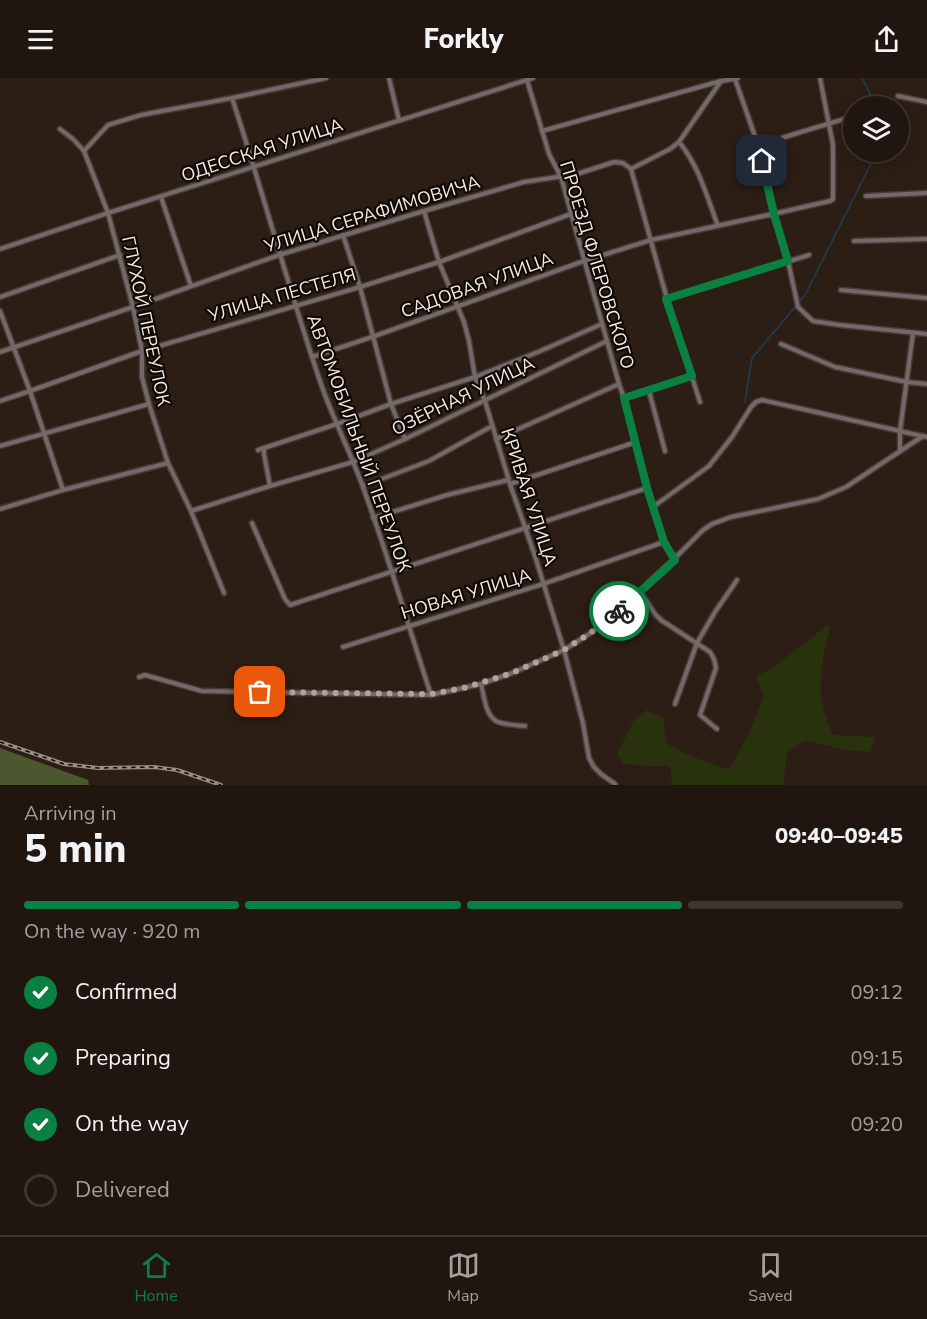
<!DOCTYPE html>
<html lang="en">
<head>
<meta charset="utf-8">
<style>
  body { margin:0; font-family:"Nunito Sans",sans-serif; background:#291f18; color:#f1f3f6; height:100vh; display:flex; flex-direction:column; font-size:22px; white-space:nowrap }
  * { box-sizing:border-box; margin:0 }
  p { font-size:20px; color:#a29f9e }
  .icon { flex:none; width:33px; height:33px; fill:none; stroke:currentColor; stroke-width:2; stroke-linecap:round; stroke-linejoin:round }
  .map { position:relative; height:707px; overflow:hidden }
  .drawer { display:flex; flex-direction:column; background:#21160f; flex:1 }
  .drawer>* { flex:none }
  .controls { position:absolute; left:843px; top:18px; display:grid; gap:12px }
  .controls a { display:grid; place-items:center; width:66px; height:66px; border-radius:50%; background:#21160f; box-shadow:0 3px 15px #0003,0 0 0 2px #3e352f; font-size:30px }
  .pin { position:absolute; display:grid; place-items:center; width:51px; height:51px; color:#fff; margin:-26px; border-radius:12px; box-shadow:0 3px 9px #0006 }
  .courier { position:absolute; display:grid; place-items:center; width:60px; height:60px; margin:-30px; border:4px solid #0b8043; border-radius:50%; background:#fff; color:#222; box-shadow:0 2px 8px #0007 }
  .headline em { font-style:normal; font-weight:800 }
  .headline div { display:flex; flex-direction:column-reverse }
  .headline { display:flex; align-items:center; justify-content:space-between; height:102px; padding:0 24px }
  h1 { font-size:39px; font-weight:800; line-height:45px }
  .bar { display:grid; grid-template-columns:repeat(4,1fr); gap:9px 6px; align-content:center; height:72px; padding:0 24px }
  .bar i { height:8px; border-radius:4px; background:#3e352f }
  .bar .active { background:#0b8043 }
  .bar p { grid-column:span 4 }
  ol { padding:0 24px; list-style:none }
  li { display:flex; align-items:center; gap:18px; height:66px }
  li p { margin-inline-start:auto }
  li .icon { padding:6px; border-radius:50%; background:#0b8043; color:#fff; stroke-width:4 }
  li:last-child { color:#a29f9e }
  li i { width:33px; height:33px; border:3px solid #3e352f; border-radius:50% }
  header { display:flex; justify-content:space-between; align-items:center; height:78px; padding:0 24px; background:#21160f; font-size:27px; font-weight:800 }
  .dock { display:flex; justify-content:space-around; align-items:center; height:84px; border-top:2px solid #3e352f; background:#21160f; font-size:16px; color:#a29f9e }
  .dock a { display:grid; justify-items:center; gap:3px }
  .dock .active { color:#0b8043 }
  .map>svg:first-child { display:block }
  .green { fill:#28330e }
  .forest { fill:#4a572f }
  .lines { fill:none; stroke-linecap:round; stroke-linejoin:round }
  .stream { stroke:#1b405b; stroke-width:1.5 }
  .minor-casing { stroke:#483b31; stroke-width:7 }
  .minor { stroke:#73696b; stroke-width:4 }
  .rail-casing { stroke:#998d85; stroke-width:4 }
  .rail { stroke:#100906; stroke-width:1.5; stroke-dasharray:4.5; stroke-linecap:butt }
  .done { stroke:#afa49c; stroke-width:6; stroke-dasharray:0 10.8 }
  .route { stroke:#0b8043; stroke-width:8 }
  .labels { text-anchor:middle; dominant-baseline:central; stroke-width:4.5; stroke-linejoin:round; paint-order:stroke }
  .street-label { font-size:18px; fill:#f6ece5; stroke:#100906 }
</style>
</head>
<body>
<header><svg class="icon" aria-label="menu" viewBox="0 0 24 24"><path d="M4 6h16M4 12h16M4 18h16"/></svg>Forkly<svg class="icon" aria-label="share" viewBox="0 0 24 24"><path d="M12 15V3M7 8l5-5 5 5M5 13v7h14v-7"/></svg></header>
<div class="map">
<svg width="927" height="707" viewBox="0 0 927 707">
  <rect width="100%" height="100%" fill="#2c1e14"/>
  <path class="green" d="M 828,547 L 830,550 C 824,571 818,604 822,625 C 824,636 829,647 833,657 L 875,659 L 870,674 L 845,672 L 805,662 L 787,675 L 783,707 L 672,707 L 670,688 L 645,688 L 623,685 L 617,676 L 635,640 L 647,632 L 663,640 L 666,665 L 693,679 L 729,692 L 749,655 L 764,618 L 756,599 L 776,587 Z"/>
  <polygon class="forest" points="0,670 88,702 89,707 0,707"/>
  <g class="lines">
    <g class="stream">
      <polyline points="862,0 876,28"/>
      <polyline points="799,224 805,217 877,74"/>
      <polyline points="745,324 752,280 796,228"/>
    </g>
    <defs>
      <g id="minor">
        <path d="M 326,0 L 232,20 C 263,114 288,209 320,303 C 332,339 350,373 363,409 C 388,477 408,547 431,617"/>
        <polyline points="389,0 399,42"/>
        <polyline points="735,1 758,67 773,136 788,183 798,229 813,243 840,247 927,256"/>
        <path d="M 527,2 L 549,76 L 561,99 L 619,306 L 624,320 C 635,359 643,399 656,438 C 661,454 664,469 674,481"/>
        <polyline points="898,18 927,24"/>
        <polyline points="60,51 73,61 84,73 108,135 133,229 142,273 142,299 149,326 168,385 191,433 224,515"/>
        <polyline points="542,53 721,3 738,0"/>
        <path d="M 679,64 C 699,88 707,119 718,148"/>
        <polyline points="758,67 854,38"/>
        <polyline points="84,73 108,47 141,37 232,20"/>
        <polyline points="631,91 667,221 700,324"/>
        <polyline points="866,118 927,115"/>
        <polyline points="161,119 191,208"/>
        <polyline points="424,133 439,184 464,244 469,263 475,299 485,323 510,406 535,478 564,572 583,645 589,680 594,689 601,696 615,706"/>
        <polyline points="343,157 360,209 391,326 405,361"/>
        <polyline points="854,163 927,161"/>
        <polyline points="0,171 108,135 533,0"/>
        <polyline points="841,212 927,220"/>
        <polyline points="0,219 120,177"/>
        <polyline points="667,221 809,177"/>
        <polyline points="0,233 30,313 63,412"/>
        <polyline points="781,266 835,289 907,304 927,306"/>
        <polyline points="0,274 133,229 279,177 424,133 524,104 577,96 614,84 623,85 631,91 670,71 679,64 721,3"/>
        <polyline points="312,279 372,259 584,183 651,162 773,136 830,123 833,121 833,67 820,0"/>
        <polyline points="649,313 665,373"/>
        <polyline points="624,320 692,298"/>
        <polyline points="0,323 30,313 142,273 360,209 439,184 571,136"/>
        <polyline points="496,361 619,306"/>
        <polyline points="0,368 149,326"/>
        <polyline points="264,370 264,376 270,408"/>
        <polyline points="258,372 337,346 391,326 475,299 538,274 602,246"/>
        <polyline points="900,372 900,353 913,255"/>
        <polyline points="510,406 636,364"/>
        <polyline points="363,408 429,383 492,348"/>
        <polyline points="653,429 709,388 732,359 751,329 756,324 762,322 922,358"/>
        <polyline points="0,431 63,412 168,385"/>
        <polyline points="191,433 270,408 353,384 405,361 607,263"/>
        <polyline points="373,440 447,417 508,402"/>
        <polyline points="252,445 285,521 290,527 647,410"/>
        <polyline points="640,513 655,536 661,542 710,574 714,581 716,590 700,637 717,651"/>
        <polyline points="343,569 543,506 664,464"/>
        <polyline points="139,599 145,597 202,613 431,617 481,606 512,595 564,572 589,556 614,537 674,481 703,452 712,446 731,439 818,421 846,409 923,358 927,359"/>
        <path d="M 481,606 C 484,617 485,636 496,643 C 503,647 516,647 525,648"/>
        <polyline points="675,626 697,565 715,534 737,502"/>
      </g>
    </defs>
    <use href="#minor" class="minor-casing"/>
    <use href="#minor" class="minor"/>
    <defs>
      <polyline id="rail" points="0,664 64,686 98,690 154,689 177,692 221,707"/>
    </defs>
    <use href="#rail" class="rail-casing"/>
    <use href="#rail" class="rail"/>
  </g>
  <g class="lines">
    <polyline class="done" points="260,614 431,616 464,610 512,595 564,572 589,556 619,533"/>
    <polyline class="route" points="619,533 675,482 664,464 647,410 624,320 692,298 666,221 788,183 774,136 762,83"/>
  </g>
  <g class="labels">
    <g class="street-label">
      <text transform="translate(262 72) rotate(-18)">ОДЕССКАЯ УЛИЦА</text>
      <text transform="translate(372 136) rotate(-17)">УЛИЦА СЕРАФИМОВИЧА</text>
      <text transform="translate(597 187) rotate(73)">ПРОЕЗД ФЛЕРОВСКОГО</text>
      <text transform="translate(477 207) rotate(-20)">САДОВАЯ УЛИЦА</text>
      <text transform="translate(282 217) rotate(-16)">УЛИЦА ПЕСТЕЛЯ</text>
      <text transform="translate(146 243) rotate(78)">ГЛУХОЙ ПЕРЕУЛОК</text>
      <text transform="translate(463 318) rotate(-26)">ОЗЁРНАЯ УЛИЦА</text>
      <text transform="translate(359 365) rotate(70)">АВТОМОБИЛЬНЫЙ ПЕРЕУЛОК</text>
      <text transform="translate(529 419) rotate(72)">КРИВАЯ УЛИЦА</text>
      <text transform="translate(466 516) rotate(-17)">НОВАЯ УЛИЦА</text>
    </g>
  </g>
</svg>
<div class="controls">
<a><svg class="icon" aria-label="layers" viewBox="0 0 24 24"><path d="M12 4l9 5-9 5-9-5zM3 14l9 5 9-5"/></svg></a>
</div>
<div class="pin" style="left:260px;top:614px;background:#ea580c"><svg class="icon" aria-label="bag" viewBox="0 0 24 24"><path d="M5 8h14l-1 12H6zM9 8a3 3 0 0 1 6 0"/></svg></div>
<div class="pin" style="left:762px;top:83px;background:#1f2937"><svg class="icon" aria-label="home" viewBox="0 0 24 24"><path d="M3 11l9-7 9 7M6 9v11h12V9"/></svg></div>
<div class="courier" style="left:619px;top:533px"><svg class="icon" aria-label="bike" viewBox="0 0 24 24"><circle cx="6" cy="16" r="4"/><circle cx="18" cy="16" r="4"/><path d="M6 16l4-8h5l3 8M10 8l3 8H6M13 5h3"/></svg></div>
</div>
<section class="drawer">
<div class="headline"><div><h1>5 min</h1><p>Arriving in</p></div><em>09:40–09:45</em></div>
<div class="bar"><i class="active"></i><i class="active"></i><i class="active"></i><i></i><p>On the way · 920 m</p></div>
<ol>
<li><svg class="icon" aria-label="check" viewBox="0 0 24 24"><path d="M5 12l5 5 9-10"/></svg>Confirmed<p>09:12</p></li>
<li><svg class="icon" aria-label="check" viewBox="0 0 24 24"><path d="M5 12l5 5 9-10"/></svg>Preparing<p>09:15</p></li>
<li><svg class="icon" aria-label="check" viewBox="0 0 24 24"><path d="M5 12l5 5 9-10"/></svg>On the way<p>09:20</p></li>
<li><i></i>Delivered</li>
</ol>
</section>
<nav class="dock">
<a class="active"><svg class="icon" aria-label="home" viewBox="0 0 24 24"><path d="M3 11l9-7 9 7M6 9v11h12V9"/></svg>Home</a>
<a><svg class="icon" aria-label="map" viewBox="0 0 24 24"><path d="M3 6l6-2 6 2 6-2v14l-6 2-6-2-6 2zM9 4v14M15 6v14"/></svg>Map</a>
<a><svg class="icon" aria-label="saved" viewBox="0 0 24 24"><path d="M7 4h10v16l-5-4-5 4z"/></svg>Saved</a>
</nav>
</body>
</html>
